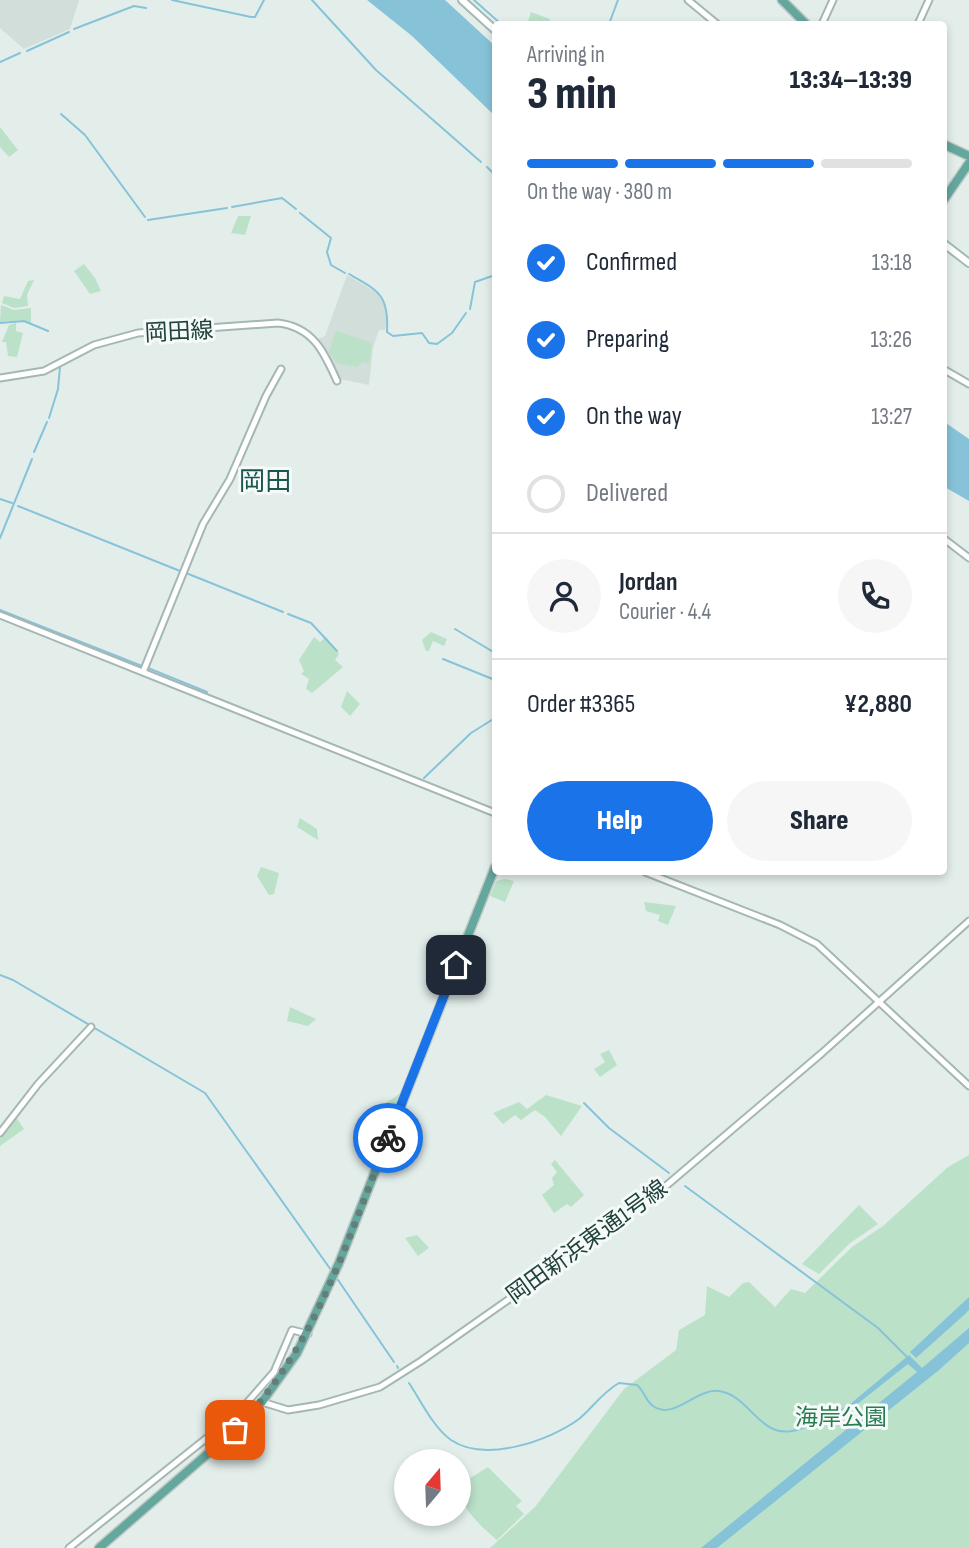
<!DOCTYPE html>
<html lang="en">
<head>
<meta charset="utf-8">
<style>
  body { margin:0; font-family:"Sofia Sans Condensed","Noto Sans JP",sans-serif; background:#f6f6f7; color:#1f2937; height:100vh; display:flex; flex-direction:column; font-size:26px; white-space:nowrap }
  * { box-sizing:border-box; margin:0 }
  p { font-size:23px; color:#747a83 }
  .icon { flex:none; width:38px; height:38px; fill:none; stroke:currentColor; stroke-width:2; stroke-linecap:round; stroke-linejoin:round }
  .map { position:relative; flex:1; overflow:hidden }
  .sheet { position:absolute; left:492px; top:21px; width:455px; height:854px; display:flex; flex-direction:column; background:#fff; border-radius:7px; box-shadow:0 4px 10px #0003 }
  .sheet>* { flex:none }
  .needle { width:46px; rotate:19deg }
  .fabs { position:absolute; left:394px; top:1449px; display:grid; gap:14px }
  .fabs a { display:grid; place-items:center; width:77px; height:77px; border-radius:50%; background:#fff; box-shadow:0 4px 10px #0003; font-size:35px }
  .pin { position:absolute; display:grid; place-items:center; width:60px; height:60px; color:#fff; margin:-30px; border-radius:14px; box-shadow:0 4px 10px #0006 }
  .courier { position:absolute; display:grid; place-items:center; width:70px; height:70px; margin:-35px; border:5px solid #1a73e8; border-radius:50%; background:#fff; color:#222; box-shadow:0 2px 9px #0007 }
  .summary em { font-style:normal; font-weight:800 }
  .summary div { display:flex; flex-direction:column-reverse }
  .summary { display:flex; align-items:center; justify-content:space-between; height:119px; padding:0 35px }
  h1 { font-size:46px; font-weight:800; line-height:52px }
  .bar { display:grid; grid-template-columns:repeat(4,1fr); gap:10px 7px; align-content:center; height:84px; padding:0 35px }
  .bar i { height:9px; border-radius:5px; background:#e0e1e3 }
  .bar .selected { background:#1a73e8 }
  .bar p { grid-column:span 4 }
  .line { display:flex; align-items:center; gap:18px; padding:0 35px; border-top:2px solid #e0e1e3 }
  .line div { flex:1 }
  .round { display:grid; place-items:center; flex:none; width:74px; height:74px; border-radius:37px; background:#f6f6f7 }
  ol { padding:0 35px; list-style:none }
  li { display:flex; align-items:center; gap:21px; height:77px }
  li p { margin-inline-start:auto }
  li .icon { padding:7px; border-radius:50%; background:#1a73e8; color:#fff; stroke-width:4 }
  li:last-child { color:#747a83 }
  li i { width:38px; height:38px; border:4px solid #e0e1e3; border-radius:50% }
  .primary-button { display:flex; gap:14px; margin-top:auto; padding:14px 35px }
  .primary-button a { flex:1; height:80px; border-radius:42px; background:#1a73e8; color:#fff; font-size:28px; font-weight:800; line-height:80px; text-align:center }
  .primary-button a+a { background:#f6f6f7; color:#1f2937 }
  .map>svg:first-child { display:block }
  .built { fill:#d1deda }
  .green { fill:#bbe1c9 }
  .water { fill:#87c3d8 }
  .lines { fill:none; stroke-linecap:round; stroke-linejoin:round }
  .stream { stroke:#87c3d8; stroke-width:2 }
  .tertiary-casing { stroke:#a5b7b3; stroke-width:9 }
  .secondary-casing { stroke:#a1bbb4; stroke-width:10 }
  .primary-casing { stroke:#c1cac8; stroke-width:11 }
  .tertiary { stroke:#fff; stroke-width:5 }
  .secondary { stroke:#fff; stroke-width:6 }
  .primary { stroke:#64a79d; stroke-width:8 }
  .done { stroke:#657e79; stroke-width:7; stroke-dasharray:0 12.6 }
  .route { stroke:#1a73e8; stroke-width:9 }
  .labels { text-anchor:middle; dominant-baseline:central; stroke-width:6; stroke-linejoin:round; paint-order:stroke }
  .street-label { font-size:23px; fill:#21423c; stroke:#f5faf8 }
  .park-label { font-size:23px; fill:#277c51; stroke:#f5faf8 }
  .quarter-label { font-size:26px; fill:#1b564e; stroke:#f5faf8 }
</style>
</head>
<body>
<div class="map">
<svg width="969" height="1548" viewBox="0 0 969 1548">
  <rect width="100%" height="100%" fill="#e3eeeb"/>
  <g class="built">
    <polygon points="0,0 79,0 70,29 24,49 0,28"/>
    <polygon points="347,275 376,292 383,301 388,318 385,330 379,330 373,347 369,385 340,379 318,339 325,336"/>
  </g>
  <g class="green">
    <polygon points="531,12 550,19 548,24 527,24"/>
    <polygon points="0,127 18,150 9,157 0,147"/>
    <polygon points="238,216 251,216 245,235 231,233"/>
    <polygon points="84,264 95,278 101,291 90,294 74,271"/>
    <polygon points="34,280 27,295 28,306 14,308 2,303 4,296 20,299 28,281"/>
    <polygon points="1,305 14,310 31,308 31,324 25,320 0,322"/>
    <polygon points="16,323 16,331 23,333 17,357 8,356 6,342 2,342 9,325"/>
    <polygon points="336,331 372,343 369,363 362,362 357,367 336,363 329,352"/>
    <polygon points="431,632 447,639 444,646 433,641 429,651 426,651 422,640"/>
    <polygon points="314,637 320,642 326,637 339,654 335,660 343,667 312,693 306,689 309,679 301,674 304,671 299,660"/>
    <polygon points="347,691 360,704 350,716 341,707"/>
    <polygon points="300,818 317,829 318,840 297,827"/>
    <polygon points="261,867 279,873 274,894 269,895 257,876"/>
    <polygon points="505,879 514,881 505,902 490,896 496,881"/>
    <polygon points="644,902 676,906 668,925 658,921 660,915 646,911"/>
    <polygon points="290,1007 316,1019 308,1026 287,1021"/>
    <polygon points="609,1050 617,1065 600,1077 594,1069 605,1062 600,1054"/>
    <polygon points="402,1092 379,1149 360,1121"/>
    <polygon points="546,1095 582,1106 561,1136 545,1117 535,1110 521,1120 515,1115 503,1124 493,1113 519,1102 527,1109"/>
    <polygon points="16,1117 24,1129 0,1146 0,1138"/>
    <polygon points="969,1155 969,1548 490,1548 535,1507 624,1389 676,1350 679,1330 705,1315 707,1286 729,1297 743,1283 749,1282 775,1307 791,1289 805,1293 852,1247 883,1226 948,1167"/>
    <polygon points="555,1160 584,1195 571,1207 567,1204 554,1213 542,1195 554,1185 552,1178 557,1172 551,1164"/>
    <polygon points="859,1205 878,1224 850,1243 819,1274 802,1264"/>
    <polygon points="417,1235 429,1248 418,1256 405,1238"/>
    <path d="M 488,1467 L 522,1501 L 516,1506 L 524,1514 L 497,1540 C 482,1527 458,1507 459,1485 Z"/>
  </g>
  <g class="water">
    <polygon points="367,0 445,0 495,46 495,116 412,36"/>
    <polygon points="943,421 969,439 969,501 943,486"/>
    <polygon points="969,1297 969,1310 964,1315 916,1358 910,1352"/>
    <polygon points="969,1328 969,1343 939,1370 717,1548 701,1548 917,1372 908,1364 851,1409 822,1422 821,1419 849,1405 909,1355 922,1368"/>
  </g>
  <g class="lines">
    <g class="stream">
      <polyline points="172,0 251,17 255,17 264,0"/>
      <polyline points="312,0 376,70 481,162"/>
      <polyline points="474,0 501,24"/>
      <polyline points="609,24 618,0"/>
      <polyline points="74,29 134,6 146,8"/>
      <polyline points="27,51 69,32"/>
      <polyline points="0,62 20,53"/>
      <polyline points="61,114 85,135 145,217"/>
      <polyline points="487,167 495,175"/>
      <polyline points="232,207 282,198 296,209"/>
      <polyline points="300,213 331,238 327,252 331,265 345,273"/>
      <polyline points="148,220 227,208"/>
      <path d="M 349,274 C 379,291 389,295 387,332 L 393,336 L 422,333 L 429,343 L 437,344 L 452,333 L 466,313"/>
      <polyline points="470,309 475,282 495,275"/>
      <polyline points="0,323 24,321 48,331"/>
      <polyline points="49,418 58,389 60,367"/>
      <polyline points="34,452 47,422"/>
      <polyline points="0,499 12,503"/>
      <polyline points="18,506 180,571"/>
      <polyline points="0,538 32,459"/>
      <polyline points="186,573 283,612"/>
      <polyline points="0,610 142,666"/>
      <polyline points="288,614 311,623 337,651"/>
      <polyline points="455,629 495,653"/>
      <polyline points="443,659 495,680"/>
      <polyline points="148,668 207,692"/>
      <polyline points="424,778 471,733 495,718"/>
      <polyline points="0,975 13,980 205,1093 331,1270"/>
      <polyline points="584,1103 609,1128 669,1173"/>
      <polyline points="685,1186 878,1328 908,1358"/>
      <polyline points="336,1277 394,1362"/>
      <polyline points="397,1366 398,1368"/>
      <path d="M 409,1383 C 421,1401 433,1427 451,1440 C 485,1463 549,1441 579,1419 C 593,1407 603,1392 619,1383 L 637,1385 C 644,1391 646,1401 653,1406 C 674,1421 696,1388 719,1391 C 749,1395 759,1437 792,1431 C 803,1429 813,1424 823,1420"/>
    </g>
    <defs>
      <g id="tertiary">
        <polyline points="688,0 717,24"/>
        <polyline points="822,24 833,0"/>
        <polyline points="918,24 929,0"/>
        <polyline points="943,369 969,384"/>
        <path d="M 0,378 L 44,371 L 94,345 L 138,333 L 278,323 C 313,327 324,352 337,381"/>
        <polyline points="943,538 969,558"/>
        <polyline points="0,615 495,813"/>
        <polyline points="143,672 203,524 230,479 266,396 281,369"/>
        <polyline points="645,872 780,925 817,944 969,1086"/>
        <polyline points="0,1133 38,1084 91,1027"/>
        <polyline points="262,1402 288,1410 319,1405 380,1387 421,1361 616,1224 667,1185 822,1053 969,921"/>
        <polyline points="69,1548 238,1413 274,1372 292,1330 308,1334"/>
      </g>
      <g id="secondary">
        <polyline points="462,0 495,30"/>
        <polyline points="943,243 969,263"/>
      </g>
      <g id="primary">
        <polyline points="782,0 806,24"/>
        <polyline points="943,144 969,156"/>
        <polyline points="943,201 969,163"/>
        <polyline points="99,1548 235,1430 262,1402 297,1353 339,1263 495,867"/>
      </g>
    </defs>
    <use href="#tertiary" class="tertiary-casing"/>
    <use href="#secondary" class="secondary-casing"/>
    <use href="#primary" class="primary-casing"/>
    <use href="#tertiary" class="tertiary"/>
    <use href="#secondary" class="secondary"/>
    <use href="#primary" class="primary"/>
  </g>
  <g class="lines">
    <path class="done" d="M 235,1430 C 316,1347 346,1243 388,1138"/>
    <polyline class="route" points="388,1138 456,965"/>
  </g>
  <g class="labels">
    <g class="street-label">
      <text transform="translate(179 332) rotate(-3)">岡田線</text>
      <text transform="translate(587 1242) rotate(-36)">岡田新浜東通1号線</text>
    </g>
    <g class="park-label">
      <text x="841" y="1418">海岸公園</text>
    </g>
    <g class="quarter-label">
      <text x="265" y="482">岡田</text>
    </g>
  </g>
</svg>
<div class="fabs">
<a><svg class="needle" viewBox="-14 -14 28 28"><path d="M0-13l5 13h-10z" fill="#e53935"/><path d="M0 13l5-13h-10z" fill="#747a83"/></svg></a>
</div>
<div class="pin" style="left:235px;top:1430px;background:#ea580c"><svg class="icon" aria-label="bag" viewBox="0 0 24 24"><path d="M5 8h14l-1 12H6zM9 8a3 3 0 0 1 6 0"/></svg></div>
<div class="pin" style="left:456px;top:965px;background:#1f2937"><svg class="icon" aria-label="home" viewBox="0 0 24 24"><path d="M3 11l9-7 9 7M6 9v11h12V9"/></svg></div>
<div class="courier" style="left:388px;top:1138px"><svg class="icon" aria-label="bike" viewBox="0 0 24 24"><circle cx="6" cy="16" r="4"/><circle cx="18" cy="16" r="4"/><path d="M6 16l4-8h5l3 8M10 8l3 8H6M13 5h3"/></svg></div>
<section class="sheet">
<div class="summary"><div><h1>3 min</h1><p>Arriving in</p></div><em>13:34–13:39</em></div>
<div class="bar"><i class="selected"></i><i class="selected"></i><i class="selected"></i><i></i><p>On the way · 380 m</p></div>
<ol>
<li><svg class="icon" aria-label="check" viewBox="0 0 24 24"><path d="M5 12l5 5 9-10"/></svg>Confirmed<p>13:18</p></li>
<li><svg class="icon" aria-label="check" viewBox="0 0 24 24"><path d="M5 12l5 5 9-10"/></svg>Preparing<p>13:26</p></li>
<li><svg class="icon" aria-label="check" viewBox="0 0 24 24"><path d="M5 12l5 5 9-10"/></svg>On the way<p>13:27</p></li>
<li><i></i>Delivered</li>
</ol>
<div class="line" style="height:126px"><a class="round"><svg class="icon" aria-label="person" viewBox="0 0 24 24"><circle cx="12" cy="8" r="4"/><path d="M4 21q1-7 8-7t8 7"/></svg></a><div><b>Jordan</b><p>Courier · 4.4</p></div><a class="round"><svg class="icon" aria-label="phone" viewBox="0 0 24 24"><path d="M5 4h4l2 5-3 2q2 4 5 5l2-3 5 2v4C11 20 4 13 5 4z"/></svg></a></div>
<div class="line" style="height:91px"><div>Order #3365</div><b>¥2,880</b></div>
<div class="primary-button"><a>Help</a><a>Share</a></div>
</section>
</div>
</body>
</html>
